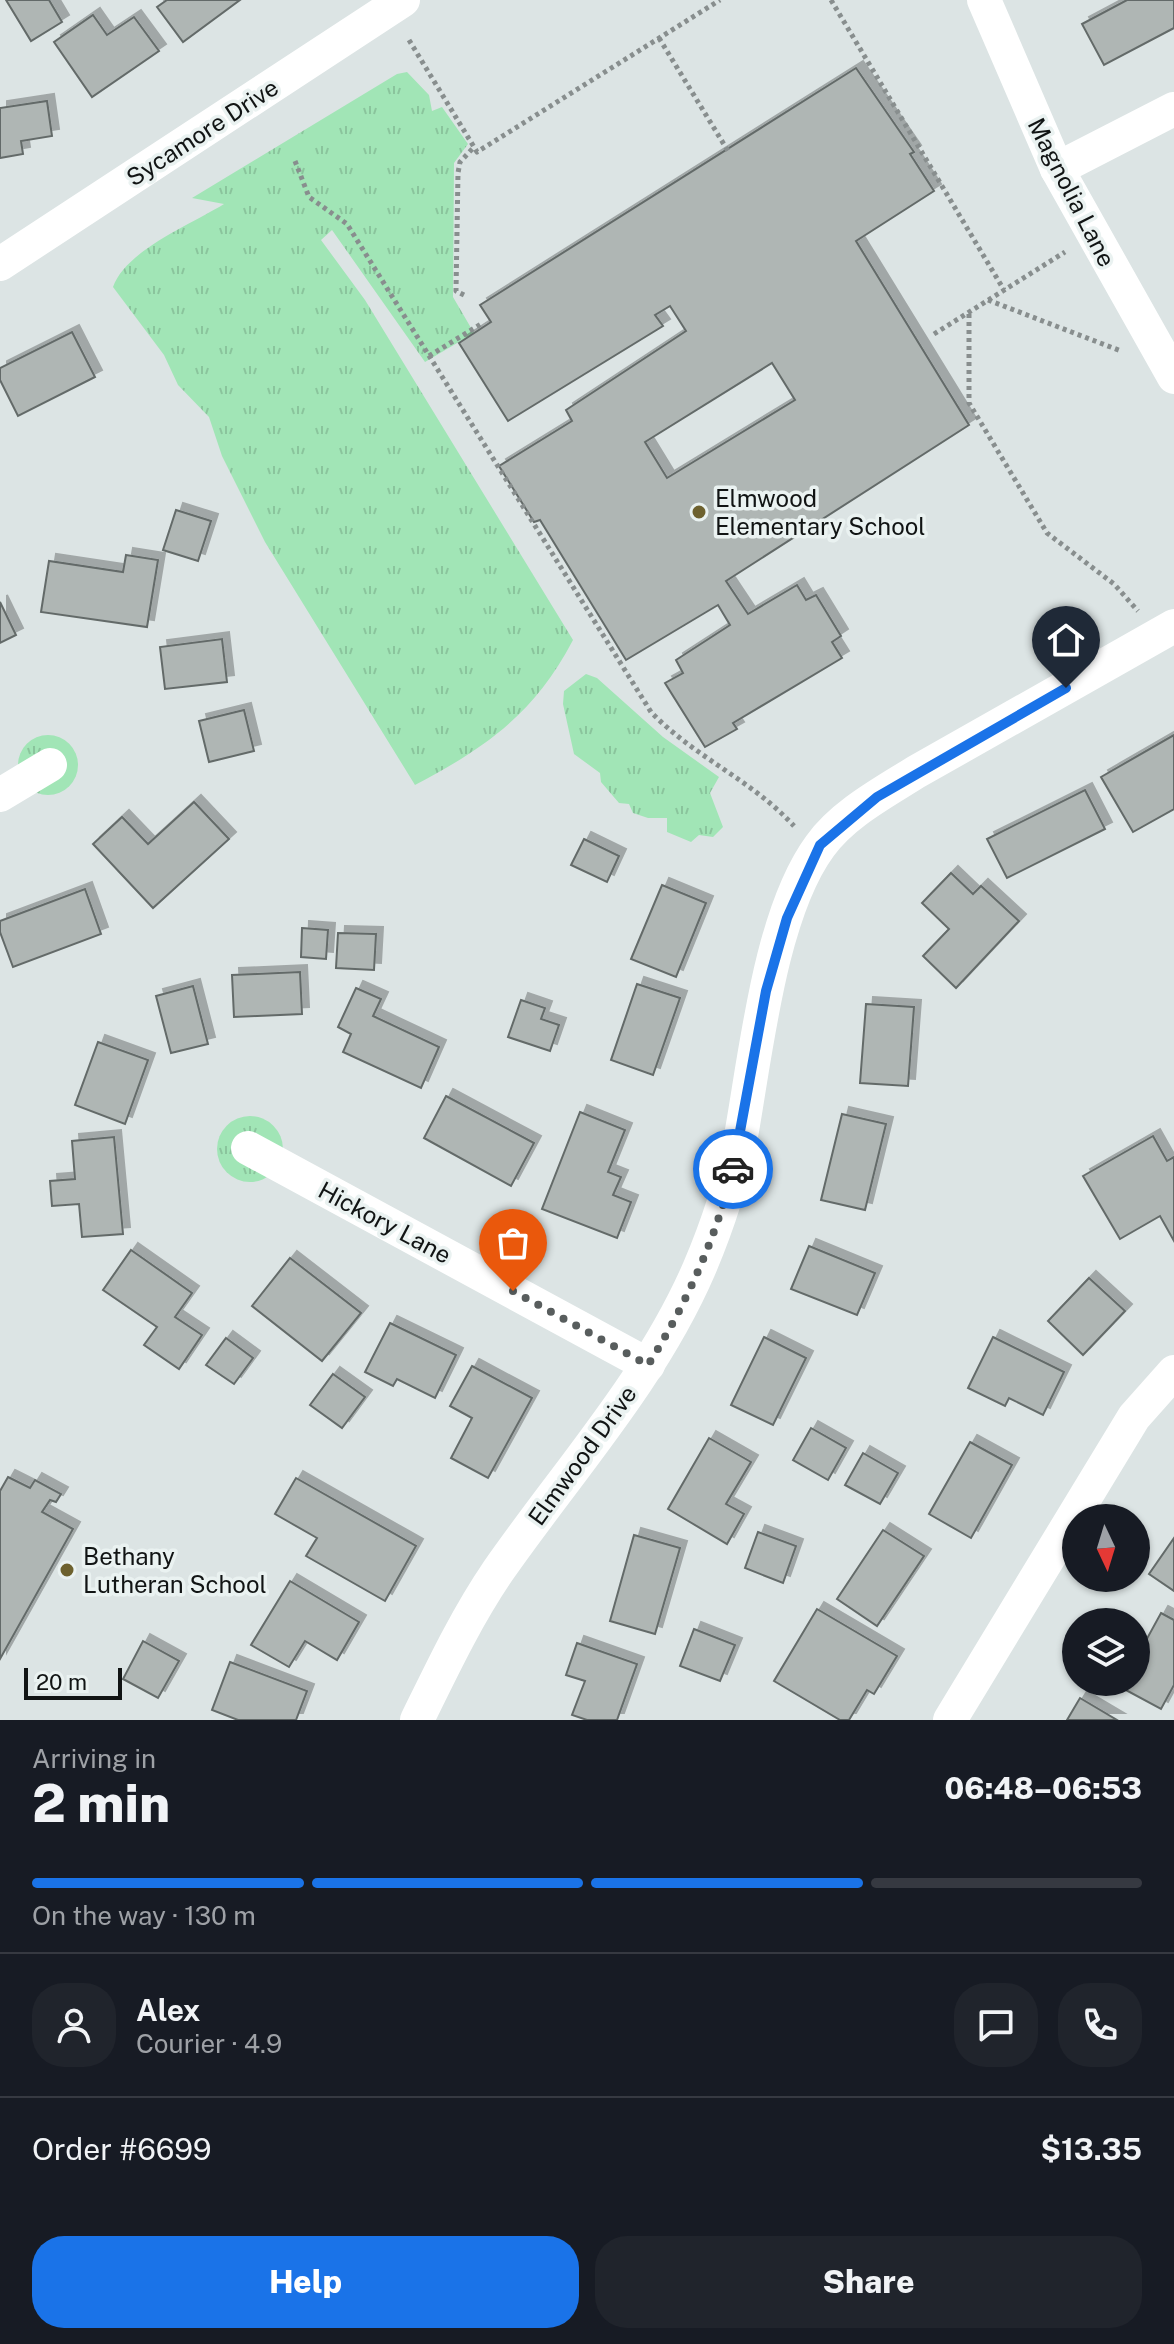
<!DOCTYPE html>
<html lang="en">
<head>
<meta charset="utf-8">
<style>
  body { margin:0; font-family:"Public Sans",sans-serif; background:#20242c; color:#f1f3f6; height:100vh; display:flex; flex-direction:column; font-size:30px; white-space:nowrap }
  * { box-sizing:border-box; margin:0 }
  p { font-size:26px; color:#9ea1a6 }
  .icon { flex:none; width:44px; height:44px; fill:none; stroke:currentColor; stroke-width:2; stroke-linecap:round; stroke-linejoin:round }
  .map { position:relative; height:1720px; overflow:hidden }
  .sheet { display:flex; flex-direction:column; background:#171b24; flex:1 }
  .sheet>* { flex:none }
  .needle { width:52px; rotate:176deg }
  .fabs { position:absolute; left:1062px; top:1504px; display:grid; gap:16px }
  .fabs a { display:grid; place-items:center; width:88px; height:88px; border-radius:50%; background:#171b24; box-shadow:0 2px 6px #0004; font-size:40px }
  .scale { position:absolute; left:24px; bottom:20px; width:98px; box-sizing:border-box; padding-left:8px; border:4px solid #111414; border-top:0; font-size:22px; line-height:28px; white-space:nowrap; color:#111414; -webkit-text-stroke:6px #eaf2f1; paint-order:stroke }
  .pin { position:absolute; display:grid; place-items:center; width:68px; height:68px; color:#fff; margin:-82px -34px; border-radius:50% 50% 50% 0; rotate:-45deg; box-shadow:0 0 8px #0007 }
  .pin .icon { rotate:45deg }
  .courier { position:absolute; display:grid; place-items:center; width:80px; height:80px; margin:-40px; border:6px solid #1a73e8; border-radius:50%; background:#fff; color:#222; box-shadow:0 2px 10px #0007 }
  .head em { font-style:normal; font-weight:800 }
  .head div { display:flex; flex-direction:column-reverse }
  .head { display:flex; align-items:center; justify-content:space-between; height:136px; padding:0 32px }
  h1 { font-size:52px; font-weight:800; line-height:60px }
  .bar { display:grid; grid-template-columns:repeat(4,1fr); gap:12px 8px; align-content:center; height:96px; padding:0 32px }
  .bar i { height:10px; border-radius:6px; background:#363941 }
  .bar .current { background:#1a73e8 }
  .bar p { grid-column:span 4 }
  .line { display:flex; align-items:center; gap:20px; padding:0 32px; border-top:2px solid #363941 }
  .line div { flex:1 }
  .round { display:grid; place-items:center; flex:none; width:84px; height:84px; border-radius:32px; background:#20242c }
  .cta { display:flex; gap:16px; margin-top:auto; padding:16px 32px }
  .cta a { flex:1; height:92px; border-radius:32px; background:#1a73e8; color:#fff; font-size:32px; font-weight:800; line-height:92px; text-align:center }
  .cta a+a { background:#20242c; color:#f1f3f6 }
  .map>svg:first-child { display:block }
  .grass { fill:url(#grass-tufts) }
  .building { fill:#afb6b4; stroke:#646b69; stroke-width:2; fill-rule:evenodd; filter:url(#shadow) }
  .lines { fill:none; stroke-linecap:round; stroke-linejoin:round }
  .path { stroke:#888e8e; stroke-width:5; stroke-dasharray:4 4; stroke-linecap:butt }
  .minor { stroke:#fff; stroke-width:34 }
  .done { stroke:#585d5d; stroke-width:8; stroke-dasharray:0 14.4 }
  .route { stroke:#1a73e8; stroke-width:10 }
  .poi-dot { fill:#6d612e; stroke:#eaf2f1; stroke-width:3 }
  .labels { text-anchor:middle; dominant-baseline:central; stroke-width:7; stroke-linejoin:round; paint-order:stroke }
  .street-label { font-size:24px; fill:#111414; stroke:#eaf2f1 }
  .poi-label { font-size:24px; fill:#111414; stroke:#eaf2f1; text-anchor:start }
</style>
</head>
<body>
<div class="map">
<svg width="1174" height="1720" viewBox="0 0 1174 1720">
  <defs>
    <pattern id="grass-tufts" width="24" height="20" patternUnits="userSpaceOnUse" patternTransform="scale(2)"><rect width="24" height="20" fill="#a1e5b6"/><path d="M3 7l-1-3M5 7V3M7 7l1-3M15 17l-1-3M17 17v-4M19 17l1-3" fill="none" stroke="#8ac49c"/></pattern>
    <filter id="shadow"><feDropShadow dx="7" dy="-7" stdDeviation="0" flood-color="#0004"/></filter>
  </defs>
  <rect width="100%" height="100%" fill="#dce4e4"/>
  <g class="grass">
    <path d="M 407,72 L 429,95 L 432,111 L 442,107 L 468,144 L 454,163 L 453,297 L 474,333 L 425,362 L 332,230 L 321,240 L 365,300 L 573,640 C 534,714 487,747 415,785 L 265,542 L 222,456 L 209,417 L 178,385 L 164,355 L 113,287 C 126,250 192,224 224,204 L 192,198 L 397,74 Z"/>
    <polygon points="586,674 597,678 663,737 719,777 710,793 723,827 713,837 699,835 691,842 667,832 667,818 648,818 633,813 629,804 619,803 601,782 600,773 574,754 563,704 564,691"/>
    <circle cx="48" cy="765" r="30"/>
    <circle cx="250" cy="1149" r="33"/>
  </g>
  <g class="building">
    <polygon points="6,0 49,0 62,22 31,41"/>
    <polygon points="167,0 240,0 183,42 157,7"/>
    <polygon points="1127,0 1174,0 1174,28 1104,65 1082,24"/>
    <polygon points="93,15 107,35 134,17 159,51 92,97 54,42"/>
    <path d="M 856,68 L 914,152 L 910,154 L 934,191 L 856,241 L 969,425 L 726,581 L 748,614 L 797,585 L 806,600 L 816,595 L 841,636 L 832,642 L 842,658 L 733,723 L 737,729 L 705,747 L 665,683 L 683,673 L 676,660 L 730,625 L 718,605 L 626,660 L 540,520 L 534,522 L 499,466 L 572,421 L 566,410 L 686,331 L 670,306 L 655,315 L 663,326 L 508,421 L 459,343 L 491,322 L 480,305 ZM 772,363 L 795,400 L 667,478 L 645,442 Z"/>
    <polygon points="47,101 52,136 21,141 23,154 0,158 0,108"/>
    <polygon points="72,332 95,377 18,416 0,380 0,368"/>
    <polygon points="176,510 211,521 198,561 163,550"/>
    <polygon points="126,555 158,560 147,627 41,612 49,561 123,572"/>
    <polygon points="0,602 16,635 0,643"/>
    <polygon points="222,639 227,682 165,689 160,647"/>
    <polygon points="244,710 254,751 209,762 199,721"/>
    <polygon points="1174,735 1174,809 1133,832 1101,777"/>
    <polygon points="1085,790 1105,829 1007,878 987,839"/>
    <polygon points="194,802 229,839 153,908 93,844 122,817 148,844"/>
    <polygon points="584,839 619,856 607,882 571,865"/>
    <polygon points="951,873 973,894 981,886 1019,921 956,988 923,956 949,929 922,903"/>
    <polygon points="662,885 706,903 676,977 631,959"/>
    <polygon points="85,889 101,934 13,967 0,932 0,921"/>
    <polygon points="302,928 328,930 326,959 301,957"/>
    <polygon points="338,933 376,934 374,970 336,968"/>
    <polygon points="300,972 302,1014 234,1017 232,975"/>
    <polygon points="637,984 680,998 653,1075 611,1060"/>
    <polygon points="193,986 208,1044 171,1053 156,996"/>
    <polygon points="356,988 381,999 373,1016 439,1047 421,1088 343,1052 351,1034 338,1027"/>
    <polygon points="521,1000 545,1008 541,1019 559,1025 550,1051 508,1037"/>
    <polygon points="866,1004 914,1007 908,1086 860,1083"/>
    <polygon points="98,1042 148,1060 125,1124 75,1105"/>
    <polygon points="446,1096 534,1143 511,1186 424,1138"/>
    <polygon points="580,1112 625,1130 608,1172 621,1177 613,1195 631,1202 617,1238 542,1209"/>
    <polygon points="842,1114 886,1124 865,1210 821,1200"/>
    <polygon points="1153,1136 1167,1161 1174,1157 1174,1241 1160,1216 1120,1239 1083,1176"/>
    <polygon points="114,1137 123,1234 82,1237 79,1204 52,1206 50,1181 75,1179 72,1141"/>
    <polygon points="809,1246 875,1273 857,1315 791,1289"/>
    <polygon points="131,1250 192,1293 175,1317 202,1335 179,1369 144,1345 157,1327 103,1290"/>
    <polygon points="290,1258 361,1313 322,1361 252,1306"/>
    <polygon points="1089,1278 1125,1311 1083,1355 1048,1321"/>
    <polygon points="390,1323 456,1355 435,1398 397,1379 393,1386 365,1372"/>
    <polygon points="764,1337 806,1358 773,1425 731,1405"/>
    <polygon points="993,1337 1064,1372 1043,1415 1009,1398 1005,1406 968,1388"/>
    <polygon points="226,1338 253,1358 234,1384 206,1365"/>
    <polygon points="472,1366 532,1398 488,1478 451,1458 472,1418 450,1406"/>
    <polygon points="333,1374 365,1397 342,1428 310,1405"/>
    <polygon points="811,1428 846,1448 828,1480 793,1460"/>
    <polygon points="709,1438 751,1462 726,1504 744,1514 727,1544 668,1509"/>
    <polygon points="970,1442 1012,1465 971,1538 929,1514"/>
    <polygon points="863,1453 898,1473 880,1504 845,1485"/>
    <polygon points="8,1477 30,1488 35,1480 61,1494 56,1502 50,1500 42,1512 73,1529 0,1659 0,1491"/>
    <polygon points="296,1478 416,1546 385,1601 306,1556 317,1538 275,1514"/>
    <polygon points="883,1530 924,1556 877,1626 837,1599"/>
    <polygon points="758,1532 796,1546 783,1583 745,1568"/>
    <polygon points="634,1535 680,1548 655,1634 610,1621"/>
    <polygon points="1174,1538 1174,1591 1149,1574"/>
    <polygon points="290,1581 359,1622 337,1660 305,1641 289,1667 251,1645"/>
    <polygon points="817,1609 897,1656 874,1694 867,1690 849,1720 840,1720 774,1681"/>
    <polygon points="1161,1613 1174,1620 1174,1685 1161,1709 1111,1682 1136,1682 1136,1642 1143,1646"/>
    <polygon points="694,1629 735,1645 720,1681 680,1666"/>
    <polygon points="143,1641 179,1661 158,1698 123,1679"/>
    <polygon points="577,1643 637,1664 617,1720 587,1720 572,1715 585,1681 566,1675"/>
    <polygon points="230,1662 307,1691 296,1720 238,1720 212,1710"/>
    <polygon points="1080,1698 1117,1720 1067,1720"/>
  </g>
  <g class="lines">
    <g class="path">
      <polyline points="831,0 1004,290"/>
      <polyline points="659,38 728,151"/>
      <polyline points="409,40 477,152 720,0"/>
      <path d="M 295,161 L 309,197 L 347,224 L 651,712 C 694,757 752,780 794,826"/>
      <polyline points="464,295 456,291 458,173 460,162 474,147"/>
      <polyline points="988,300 1121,351"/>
      <polyline points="969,314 969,403 1047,533 1114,584 1138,611"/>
      <polyline points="934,334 1065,252"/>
      <polyline points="429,356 481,324"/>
    </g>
    <g class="minor">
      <polyline points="984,0 1057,169 1174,377"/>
      <polyline points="1057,169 1174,109"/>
      <polyline points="0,264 403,0"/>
      <polyline points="0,795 50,765"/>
      <polyline points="248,1148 648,1365"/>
      <path d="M 417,1720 C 442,1669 466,1618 498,1571 C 567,1472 651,1380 699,1269 C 717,1227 732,1181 741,1136 C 756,1053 770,914 820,846 C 843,814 883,793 916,772 L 1174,626"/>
      <polyline points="950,1720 1134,1417 1174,1372"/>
    </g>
  </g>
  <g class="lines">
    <path class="done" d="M 513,1291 L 648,1365 C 686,1305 716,1238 733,1169"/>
    <polyline class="route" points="733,1169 766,991 787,918 820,845 877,797 1066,688"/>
  </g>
  <g class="poi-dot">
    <circle cx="699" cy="512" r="8"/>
    <circle cx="67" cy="1570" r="8"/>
  </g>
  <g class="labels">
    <g class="street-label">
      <text transform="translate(202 132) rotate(-33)">Sycamore Drive</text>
      <text transform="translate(1072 192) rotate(63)">Magnolia Lane</text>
      <text transform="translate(385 1222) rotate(28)">Hickory Lane</text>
      <text transform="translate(582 1455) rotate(-54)">Elmwood Drive</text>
    </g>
    <g class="poi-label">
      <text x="715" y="498">Elmwood<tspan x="715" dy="28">Elementary School</tspan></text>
      <text x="83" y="1556">Bethany<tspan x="83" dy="28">Lutheran School</tspan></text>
    </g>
  </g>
</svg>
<div class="fabs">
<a><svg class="needle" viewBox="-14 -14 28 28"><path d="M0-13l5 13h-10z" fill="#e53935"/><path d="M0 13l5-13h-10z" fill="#9ea1a6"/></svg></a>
<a><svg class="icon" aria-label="layers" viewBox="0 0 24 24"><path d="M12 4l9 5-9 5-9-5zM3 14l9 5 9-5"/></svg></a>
</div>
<div class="scale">20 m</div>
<div class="pin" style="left:513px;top:1291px;background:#ea580c"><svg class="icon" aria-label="bag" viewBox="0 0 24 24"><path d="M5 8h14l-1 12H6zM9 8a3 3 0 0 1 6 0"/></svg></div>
<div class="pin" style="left:1066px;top:688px;background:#1f2937"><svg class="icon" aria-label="home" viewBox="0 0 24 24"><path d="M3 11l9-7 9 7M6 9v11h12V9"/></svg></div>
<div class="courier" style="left:733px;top:1169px"><svg class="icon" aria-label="car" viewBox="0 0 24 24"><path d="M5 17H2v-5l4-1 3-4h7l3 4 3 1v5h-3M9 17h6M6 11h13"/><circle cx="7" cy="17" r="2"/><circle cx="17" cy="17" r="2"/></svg></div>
</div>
<section class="sheet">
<div class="head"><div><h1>2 min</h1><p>Arriving in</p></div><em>06:48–06:53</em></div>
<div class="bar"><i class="current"></i><i class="current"></i><i class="current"></i><i></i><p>On the way · 130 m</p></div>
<div class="line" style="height:144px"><a class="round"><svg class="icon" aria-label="person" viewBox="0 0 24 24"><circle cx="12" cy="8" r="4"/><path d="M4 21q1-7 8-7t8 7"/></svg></a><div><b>Alex</b><p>Courier · 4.9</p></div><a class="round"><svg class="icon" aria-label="chat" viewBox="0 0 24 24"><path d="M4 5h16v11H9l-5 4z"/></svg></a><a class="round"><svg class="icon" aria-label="phone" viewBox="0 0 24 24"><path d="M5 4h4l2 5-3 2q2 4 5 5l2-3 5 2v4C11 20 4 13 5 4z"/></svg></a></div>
<div class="line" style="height:104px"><div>Order #6699</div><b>$13.35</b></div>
<div class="cta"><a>Help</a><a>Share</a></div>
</section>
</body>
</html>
